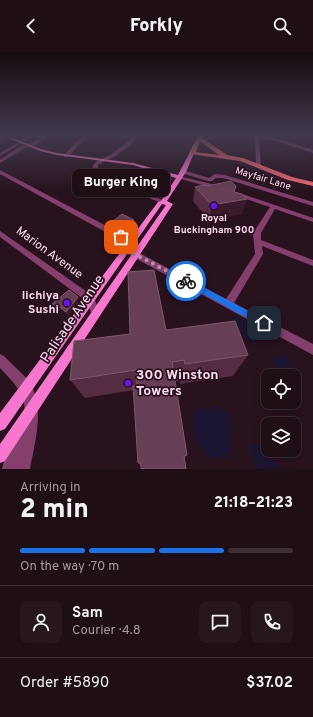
<!DOCTYPE html>
<html lang="en">
<head>
<meta charset="utf-8">
<style>
  body { margin:0; font-family:Overpass,sans-serif; background:#26171f; color:#f1f3f6; height:100vh; display:flex; flex-direction:column; font-size:15px; white-space:nowrap }
  * { box-sizing:border-box; margin:0 }
  p { font-size:13px; color:#a19ca1 }
  .icon { flex:none; width:22px; height:22px; fill:none; stroke:currentColor; stroke-width:2; stroke-linecap:round; stroke-linejoin:round }
  .map { position:relative; height:417px; overflow:hidden }
  .details { display:flex; flex-direction:column; background:#1e0e16; flex:1 }
  .details>* { flex:none }
  .buttons { position:absolute; left:261px; top:317px; display:grid; gap:8px }
  .buttons a { display:grid; place-items:center; width:40px; height:40px; border-radius:8px; background:#1e0e16; box-shadow:0 2px 10px #0003,0 0 0 1px #3c2e35; font-size:20px }
  .pin { position:absolute; display:grid; place-items:center; width:34px; height:34px; color:#fff; margin:-17px; border-radius:8px; box-shadow:0 2px 6px #0006 }
  .courier { position:absolute; display:grid; place-items:center; width:40px; height:40px; margin:-20px; border:3px solid #1a73e8; border-radius:50%; background:#fff; color:#222; box-shadow:0 1px 5px #0007 }
  .bubble { position:absolute; height:28px; border-radius:8px; background:#1e0e16; box-shadow:0 2px 10px #0003,0 0 0 1px #3c2e35; font-size:13px; font-weight:800; line-height:28px; text-align:center }
  .head em { font-style:normal; font-weight:800 }
  .head div { display:flex; flex-direction:column-reverse }
  .head { display:flex; align-items:center; justify-content:space-between; height:68px; padding:0 20px }
  h1 { font-size:26px; font-weight:800; line-height:30px }
  .bar { display:grid; grid-template-columns:repeat(4,1fr); gap:6px 4px; align-content:center; height:48px; padding:0 20px }
  .bar i { height:5px; border-radius:3px; background:#3c2e35 }
  .bar .selected { background:#1a73e8 }
  .bar p { grid-column:span 4 }
  .line { display:flex; align-items:center; gap:10px; padding:0 20px; border-top:1px solid #3c2e35 }
  .line div { flex:1 }
  .round { display:grid; place-items:center; flex:none; width:42px; height:42px; border-radius:8px; background:#26171f }
  header { display:flex; justify-content:space-between; align-items:center; height:52px; padding:0 20px; background:#1e0e16; font-size:18px; font-weight:800 }
  .map>svg:first-child { display:block }
  .green { fill:#1c1531 }
  .lines { fill:none; stroke-linecap:round; stroke-linejoin:round }
  .street { fill:#843f6d; fill-rule:evenodd }
  .secondary { fill:#f777cf; fill-rule:evenodd }
  .primary { fill:#f66874; fill-rule:evenodd }
  .wall { fill:#552c41 }
  .shaded-wall { fill:#3b1a2b }
  .building { fill:#673f54; stroke:#7e576c }
  .route { fill:#1a73e8 }
  .done { stroke:#b294a6; stroke-width:4; stroke-dasharray:0 7.2 }
  .poi-dot { fill:#6912f1; stroke:#28121e; stroke-width:1.5 }
  .labels { text-anchor:middle; dominant-baseline:central; stroke-width:3.5; stroke-linejoin:round; paint-order:stroke }
  .far-street-label { font-size:10px; fill:#fddaef; stroke:#28121e }
  .far-poi-label { font-size:10px; font-weight:bold; fill:#fddaef; stroke:#28121e }
  .street-label { font-size:12px; fill:#fddaef; stroke:#28121e }
  .poi-label { font-size:12px; font-weight:bold; fill:#fddaef; stroke:#28121e; text-anchor:end }
  .near-street-label { font-size:14px; fill:#fddaef; stroke:#28121e }
  .near-poi-label { font-size:14px; font-weight:bold; fill:#fddaef; stroke:#28121e; text-anchor:start }
</style>
</head>
<body>
<header><svg class="icon" aria-label="back" viewBox="0 0 24 24"><path d="M15 5l-7 7 7 7"/></svg>Forkly<svg class="icon" aria-label="search" viewBox="0 0 24 24"><circle cx="10" cy="10" r="6"/><path d="M15 15l6 6"/></svg></header>
<div class="map">
<svg width="313" height="417" viewBox="0 0 313 417">
  <rect width="100%" height="100%" fill="#28121e"/>
  <g class="green">
    <polygon points="235,263 262,278 255,292 227,276"/>
    <polygon points="286,304 304,341 294,343 294,324 279,324 271,306"/>
    <path d="M 215,355 C 221,356 226,358 229,363 C 233,370 232,398 228,404 L 213,407 C 199,399 185,373 197,358 Z"/>
    <polygon points="268,391 268,398 270,398 277,417 257,417 250,394"/>
  </g>
  <g class="lines">
    <g class="street">
      <polygon points="33,82 37,82 0,104 0,101"/>
      <polygon points="47,82 51,82 37,92 23,97 0,111 0,108 19,95 33,90"/>
      <polygon points="88,82 92,82 81,91 68,105 64,105 64,103 77,89"/>
      <polygon points="136,82 140,82 129,94 114,105 101,111 98,113 98,118 104,124 165,149 165,151 161,151 100,126 92,118 93,113 97,109 110,103 125,92"/>
      <polygon points="244,82 259,82 259,83 279,87 313,98 313,101 276,89 259,86 261,113 256,114 255,85"/>
      <polygon points="0,118 135,189 136,191 132,194 129,193 0,122"/>
      <polygon points="183,118 209,126 215,122 225,123 313,150 313,154 223,126 216,126 212,129 208,129 181,121 180,120"/>
      <polygon points="178,124 208,131 224,137 219,138 178,126"/>
      <polygon points="236,140 313,166 313,170 275,157 261,181 261,188 313,208 313,214 262,194 263,202 234,251 313,292 313,303 124,200 123,198 127,195 130,196 226,247 255,202 253,181 270,155 234,143 234,141"/>
      <polygon points="0,179 93,244 101,262 99,265 96,266 93,265 86,249 0,185"/>
      <path d="M 0,302 L 4,304 C 12,313 23,321 30,331 C 45,357 35,390 30,417 L 2,417 L 6,400 L 16,377 L 21,375 L 24,376 C 27,343 22,340 0,316 Z"/>
    </g>
    <polygon class="secondary" points="0,82 3,82 41,97 57,101 133,111 178,123 190,100 194,101 186,120 167,149 173,152 5,409 0,411 0,392 166,153 162,152 5,377 0,379 0,361 158,150 161,149 176,126 133,113 57,103 40,99 0,83"/>
    <path class="primary" d="M 199,82 L 203,82 L 202,85 L 205,88 L 227,103 L 243,106 L 292,125 L 313,130 L 313,134 L 288,128 L 240,109 L 190,102 L 189,101 ZM 200,89 L 201,90 L 219,103 L 196,100 Z"/>
  </g>
  <g class="wall">
    <polygon points="0,82 10,85 12,89 3,92 0,91"/>
    <polygon points="207,134 235,140 242,162 209,168 193,149 195,135"/>
    <polygon points="113,169 134,171 125,178 113,172"/>
    <polygon points="79,247 68,263 61,257 59,259 52,252"/>
    <polygon points="166,278 248,303 233,324 180,332 180,329 175,330 187,403 184,406 141,414 138,411 134,338 85,346 70,328"/>
  </g>
  <g class="shaded-wall">
    <polygon points="10,85 12,89 3,92 1,88"/>
    <polygon points="236,134 232,150 247,147 242,162 209,168 212,153"/>
    <polygon points="134,168 134,171 125,178 124,175"/>
    <polygon points="78,245 79,247 68,263 66,260"/>
    <polygon points="60,255 61,257 59,259 58,256"/>
  </g>
  <g class="building">
    <polygon points="0,82 2,82 10,85 0,87"/>
    <polygon points="231,129 236,134 234,140 242,142 247,147 212,153 195,135 203,133 207,134"/>
    <polygon points="122,162 134,168 124,175 113,169"/>
    <polygon points="154,218 166,278 235,269 248,303 185,312 184,308 172,310 187,403 184,404 186,417 141,417 141,411 138,411 133,334 137,333 136,318 70,328 74,289 130,282 128,220"/>
    <polygon points="69,238 78,245 66,260 60,255 58,256 52,252"/>
  </g>
  <linearGradient id="sky" x2="0" y2="1"><stop stop-color="#160a10"/><stop offset="0.59" stop-color="#42394c"/><stop offset="1" stop-color="#42394c" stop-opacity="0"/></linearGradient>
  <rect width="313" height="140" fill="url(#sky)"/>
  <polygon class="route" points="186,226 267,269 267,274 262,274 183,231 182,229"/>
  <g class="lines">
    <polyline class="done" points="121,185 132,191 127,198 186,229"/>
  </g>
  <g class="poi-dot">
    <circle cx="214" cy="154" r="4"/>
    <circle cx="67" cy="251" r="4"/>
    <circle cx="128" cy="331" r="4"/>
  </g>
  <g class="labels">
    <g class="far-street-label">
      <text transform="translate(263 127) rotate(17)">Mayfair Lane</text>
    </g>
    <g class="far-poi-label">
      <text x="214" y="166">Royal<tspan x="214" dy="12">Buckingham 900</tspan></text>
    </g>
    <g class="street-label">
      <text transform="translate(49 201) rotate(36)">Marion Avenue</text>
    </g>
    <g class="poi-label">
      <text x="59" y="244">Iichiya<tspan x="59" dy="14">Sushi</tspan></text>
    </g>
    <g class="near-street-label">
      <text transform="translate(73 267) rotate(-56)">Palisade Avenue</text>
    </g>
    <g class="near-poi-label">
      <text x="136" y="323">300 Winston<tspan x="136" dy="16">Towers</tspan></text>
    </g>
  </g>
</svg>
<div class="buttons">
<a><svg class="icon" aria-label="locate" viewBox="0 0 24 24"><circle cx="12" cy="12" r="6"/><path d="M12 2v4M12 18v4M2 12h4M18 12h4"/></svg></a>
<a><svg class="icon" aria-label="layers" viewBox="0 0 24 24"><path d="M12 4l9 5-9 5-9-5zM3 14l9 5 9-5"/></svg></a>
</div>
<div class="pin" style="left:121px;top:185px;background:#ea580c"><svg class="icon" aria-label="bag" viewBox="0 0 24 24"><path d="M5 8h14l-1 12H6zM9 8a3 3 0 0 1 6 0"/></svg></div>
<div class="pin" style="left:264px;top:271px;background:#1f2937"><svg class="icon" aria-label="home" viewBox="0 0 24 24"><path d="M3 11l9-7 9 7M6 9v11h12V9"/></svg></div>
<div class="courier" style="left:186px;top:229px"><svg class="icon" aria-label="bike" viewBox="0 0 24 24"><circle cx="6" cy="16" r="4"/><circle cx="18" cy="16" r="4"/><path d="M6 16l4-8h5l3 8M10 8l3 8H6M13 5h3"/></svg></div>
<div class="bubble" style="left:72px;top:117px;width:98px">Burger King</div>
</div>
<section class="details">
<div class="head"><div><h1>2 min</h1><p>Arriving in</p></div><em>21:18–21:23</em></div>
<div class="bar"><i class="selected"></i><i class="selected"></i><i class="selected"></i><i></i><p>On the way · 70 m</p></div>
<div class="line" style="height:72px"><a class="round"><svg class="icon" aria-label="person" viewBox="0 0 24 24"><circle cx="12" cy="8" r="4"/><path d="M4 21q1-7 8-7t8 7"/></svg></a><div><b>Sam</b><p>Courier · 4.8</p></div><a class="round"><svg class="icon" aria-label="chat" viewBox="0 0 24 24"><path d="M4 5h16v11H9l-5 4z"/></svg></a><a class="round"><svg class="icon" aria-label="phone" viewBox="0 0 24 24"><path d="M5 4h4l2 5-3 2q2 4 5 5l2-3 5 2v4C11 20 4 13 5 4z"/></svg></a></div>
<div class="line" style="height:52px"><div>Order #5890</div><b>$37.02</b></div>
</section>
</body>
</html>
